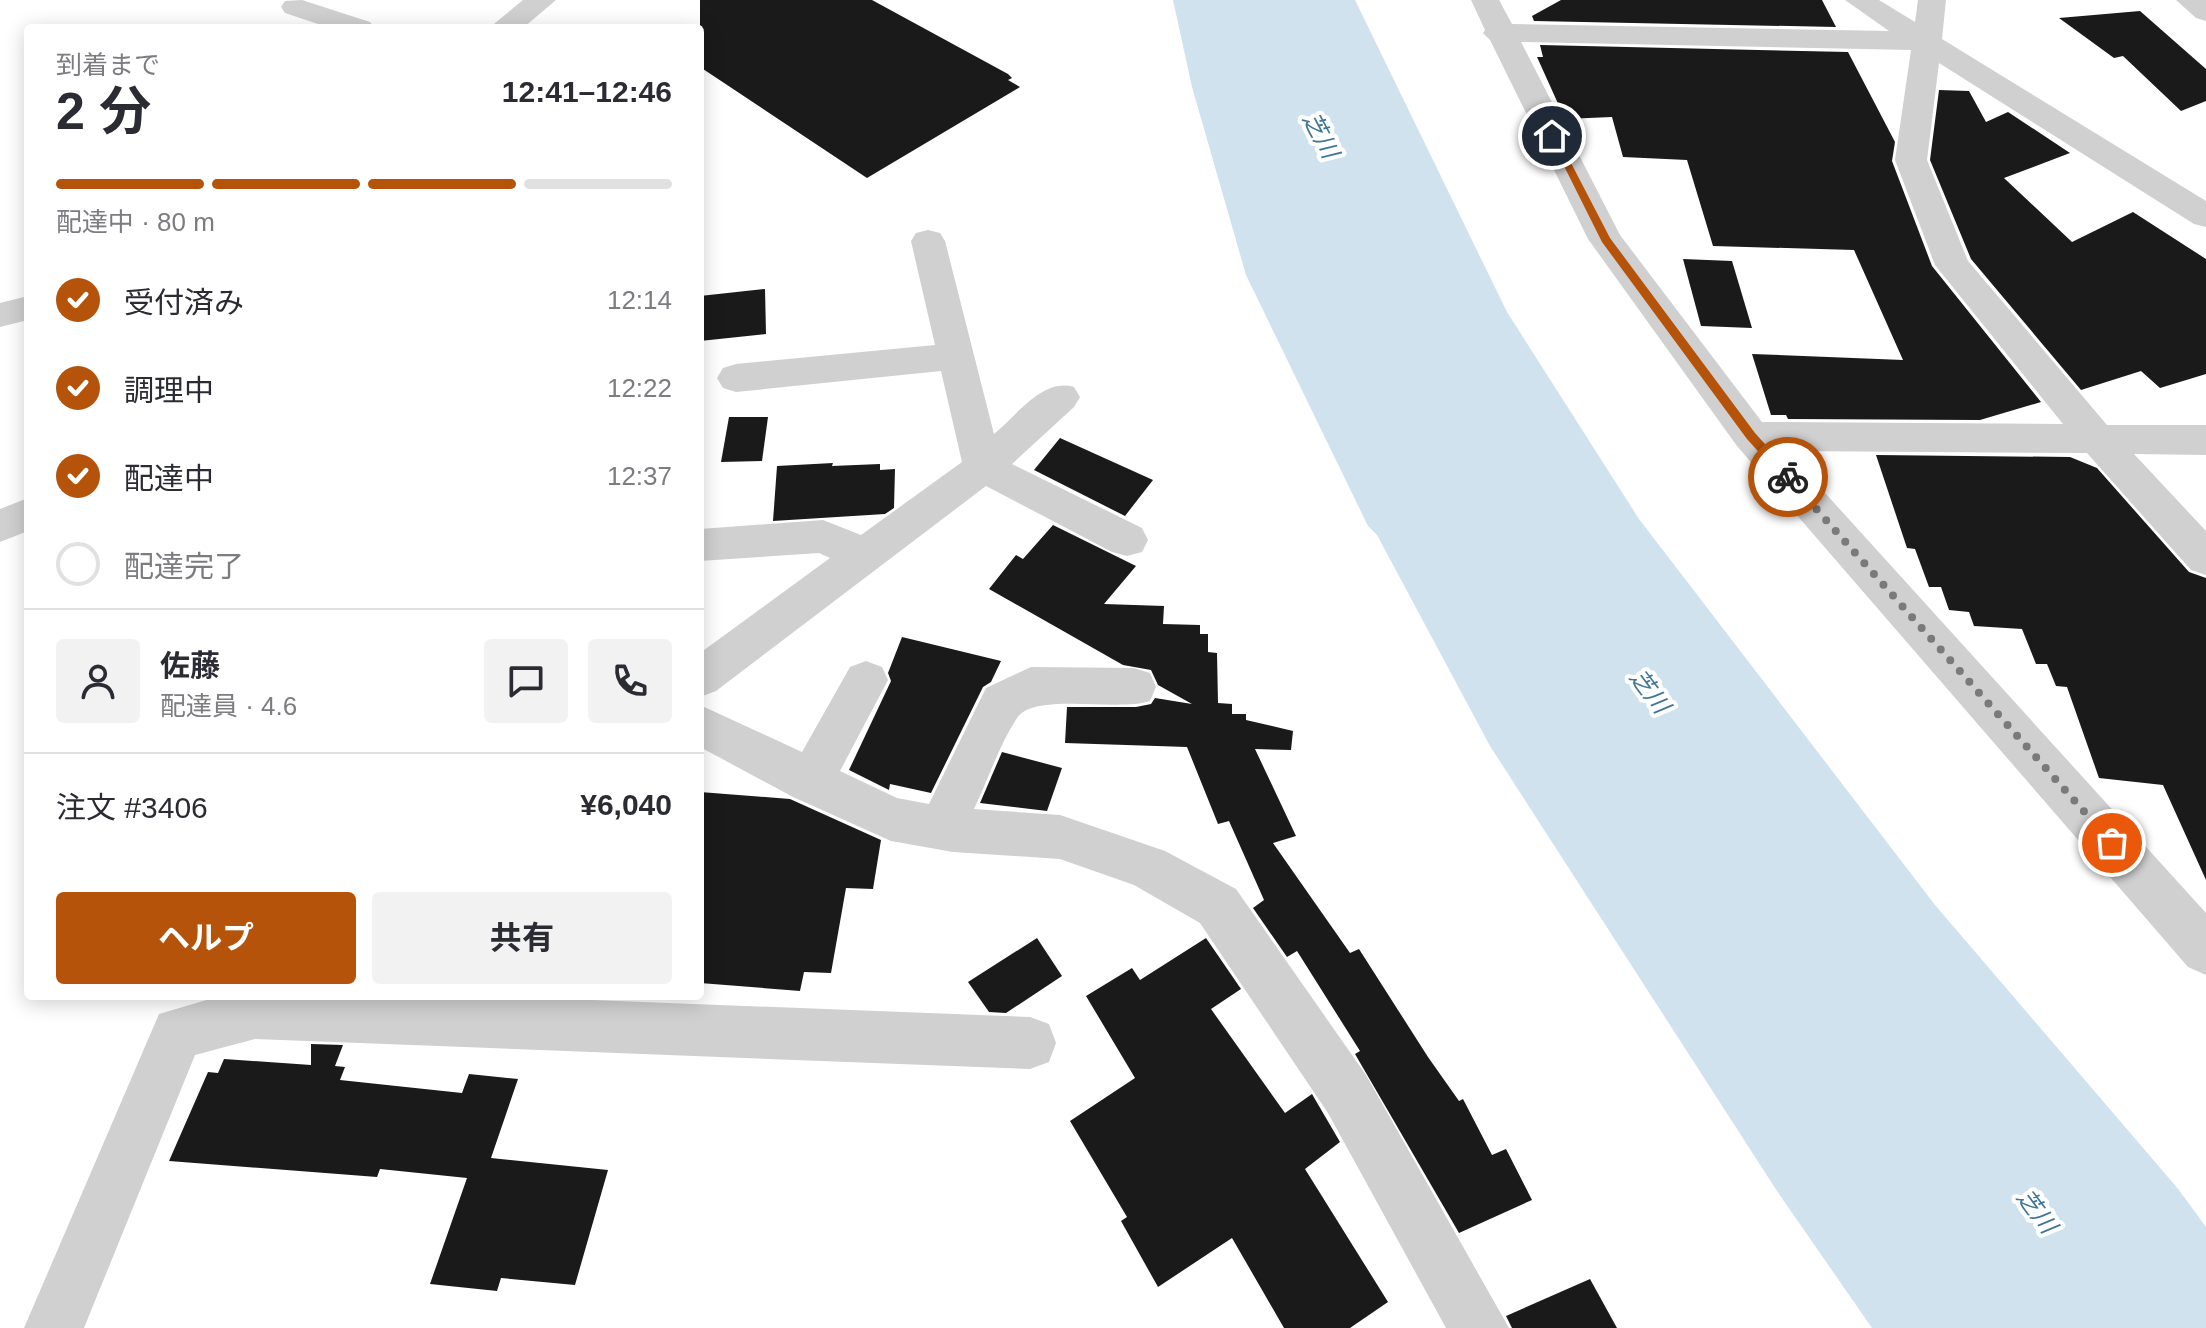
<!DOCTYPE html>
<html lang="ja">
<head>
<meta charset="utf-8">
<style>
  body { margin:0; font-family:Arial,"Noto Sans JP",sans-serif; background:#f2f2f3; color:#2b2b33; height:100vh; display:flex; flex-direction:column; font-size:30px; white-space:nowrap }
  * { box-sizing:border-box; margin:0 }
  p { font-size:26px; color:#7c7c81 }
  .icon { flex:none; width:44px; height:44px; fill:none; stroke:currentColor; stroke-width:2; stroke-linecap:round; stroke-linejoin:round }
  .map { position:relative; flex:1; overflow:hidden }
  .side { position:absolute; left:24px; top:24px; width:680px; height:976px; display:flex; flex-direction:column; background:#fff; border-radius:8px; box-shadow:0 4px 20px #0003 }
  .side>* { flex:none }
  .pin { position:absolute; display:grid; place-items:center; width:68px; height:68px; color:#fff; margin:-34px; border:4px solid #fff; border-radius:50%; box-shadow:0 2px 8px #0007 }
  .courier { position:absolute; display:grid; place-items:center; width:80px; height:80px; margin:-40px; border:6px solid #b45309; border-radius:50%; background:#fff; color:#222; box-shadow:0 2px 10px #0007 }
  .headline em { font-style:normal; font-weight:700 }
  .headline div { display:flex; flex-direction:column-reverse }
  .headline { display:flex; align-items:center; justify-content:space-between; height:136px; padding:0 32px }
  h1 { font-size:52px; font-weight:700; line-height:60px }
  .bar { display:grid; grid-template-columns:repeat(4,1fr); gap:12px 8px; align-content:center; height:96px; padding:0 32px }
  .bar i { height:10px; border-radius:6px; background:#e1e1e2 }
  .bar .on { background:#b45309 }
  .bar p { grid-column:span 4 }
  .line { display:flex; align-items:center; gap:20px; padding:0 32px; border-top:2px solid #e1e1e2 }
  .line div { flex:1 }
  .round { display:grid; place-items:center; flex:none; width:84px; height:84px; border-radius:8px; background:#f2f2f3 }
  ol { padding:0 32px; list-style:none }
  li { display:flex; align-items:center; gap:24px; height:88px }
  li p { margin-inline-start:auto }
  li .icon { padding:8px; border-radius:50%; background:#b45309; color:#fff; stroke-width:4 }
  li:last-child { color:#7c7c81 }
  li i { width:44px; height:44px; border:4px solid #e1e1e2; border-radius:50% }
  .primary-button { display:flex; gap:16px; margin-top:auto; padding:16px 32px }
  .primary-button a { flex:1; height:92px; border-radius:8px; background:#b45309; color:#fff; font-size:32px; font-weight:700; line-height:92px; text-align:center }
  .primary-button a+a { background:#f2f2f3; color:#2b2b33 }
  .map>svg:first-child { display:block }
  .water { fill:#cfe2ee }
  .building { fill:#1a1a1a }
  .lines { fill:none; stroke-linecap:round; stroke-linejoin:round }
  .minor { fill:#d0d0d0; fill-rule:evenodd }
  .route { fill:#b45309 }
  .done { stroke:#7a7a7a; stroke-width:8; stroke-dasharray:0 14.4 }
  .labels { text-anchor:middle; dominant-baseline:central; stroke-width:8; stroke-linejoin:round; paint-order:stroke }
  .water-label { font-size:24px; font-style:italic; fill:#3f7597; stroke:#fff }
</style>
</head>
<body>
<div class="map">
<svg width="2206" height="1328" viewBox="0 0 2206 1328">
  <rect width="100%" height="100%" fill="#fff"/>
  <polygon class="water" points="1173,0 1355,0 1507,312 1639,519 1935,905 2179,1190 2206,1227 2206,1328 1872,1328 1777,1191 1490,746 1377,535 1368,526 1246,275 1192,87"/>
  <g class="building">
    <polygon points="700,0 872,0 1008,74 1012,78 1008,80 1020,87 867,178 700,67"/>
    <polygon points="1561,0 1822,0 1836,27 1534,21 1532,16"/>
    <polygon points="2140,11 2206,69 2206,101 2181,111 2123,56 2114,58 2059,18"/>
    <polygon points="1540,45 1848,52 1895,142 1892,161 1932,266 2041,402 1980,420 1788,419 1786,415 1771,415 1752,354 1903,360 1854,250 1713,246 1687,160 1623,157 1612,117 1565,119 1537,57 1543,57"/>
    <polygon points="1939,90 1969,91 1986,122 2008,112 2070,153 2004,178 2072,242 2133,212 2206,259 2206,374 2160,388 2141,371 2081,390 1971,259 1930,160"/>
    <polygon points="1683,259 1732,261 1752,328 1701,326"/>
    <polygon points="765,289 766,334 700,341 700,296"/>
    <polygon points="729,417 768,417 762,461 721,462"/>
    <polygon points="1060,438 1153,480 1125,516 1034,470"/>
    <polygon points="1876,455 2070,457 2097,468 2189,572 2206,578 2206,880 2163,785 2099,778 2067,687 2056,686 2047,664 2036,664 2022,629 1974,626 1969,612 1949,610 1941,587 1929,587 1915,549 1907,548"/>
    <polygon points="833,463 832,466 880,464 880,470 895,469 894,508 885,514 773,521 777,466"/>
    <polygon points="1053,525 1136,566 1104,604 1164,606 1163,624 1200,625 1200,634 1208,634 1208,652 1217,653 1218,703 1232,704 1232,714 1246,714 1246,720 1293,731 1291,750 1255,749 1296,836 1273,843 1350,953 1359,949 1428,1057 1459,1101 1463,1099 1492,1155 1506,1149 1532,1200 1459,1233 1355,1054 1360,1051 1297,951 1287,957 1253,908 1264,900 1229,821 1218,824 1187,747 1065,743 1067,707 1136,707 1151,704 1155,698 1192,704 1158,685 1151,670 1123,665 989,589 1016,555 1023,559"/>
    <polygon points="902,637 1001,661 991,682 983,687 931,793 890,784 889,790 849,770 891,681 888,673"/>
    <polygon points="1002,752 1062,768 1047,811 980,803"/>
    <polygon points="700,792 790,799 881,840 873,889 846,888 831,973 804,972 800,991 700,983"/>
    <polygon points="1037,938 1062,976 1006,1013 989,1012 968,982"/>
    <polygon points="1206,938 1241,989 1211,1009 1285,1113 1312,1094 1340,1142 1305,1169 1388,1302 1350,1328 1284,1328 1232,1238 1158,1287 1121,1221 1127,1217 1070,1121 1135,1078 1086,996 1132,968 1140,980"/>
    <polygon points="311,1044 343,1045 335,1066 345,1067 340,1080 462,1093 469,1074 518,1079 491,1158 608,1170 575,1285 501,1278 497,1291 430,1284 467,1178 380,1169 377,1177 169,1161 208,1072 218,1073 224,1059 311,1065"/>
    <polygon points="1590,1279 1617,1328 1512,1328 1506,1316"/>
  </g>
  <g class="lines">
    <g class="minor">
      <polygon points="302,0 370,22 375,28 330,28 285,13 281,7 285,1"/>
      <polygon points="523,0 556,0 523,28 489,28"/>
      <path d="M 1471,0 L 1499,0 L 1512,24 L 1889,31 L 1845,0 L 1879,0 L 1915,22 L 1918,0 L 1946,0 L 1942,39 L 2206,201 L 2206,227 L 2194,224 L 1939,63 L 1927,160 L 1968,261 L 2107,425 L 2206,425 L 2206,455 L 2134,454 L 2206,531 L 2206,575 L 2191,570 L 2087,453 L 1787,451 L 2206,913 L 2206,975 L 2188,967 L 1737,446 L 1588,239 L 1490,40 L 1483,33 L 1485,30 ZM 1521,42 L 1911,50 L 1895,160 L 1935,265 L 2063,424 L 1762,422 L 1620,235 Z"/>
      <polygon points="2176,0 2206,0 2206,21 2196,18"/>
      <path d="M 928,230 L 940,233 L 945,241 L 994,434 C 1017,415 1043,378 1074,387 L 1080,397 L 1074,407 L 1012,464 L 1142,528 L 1148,540 L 1142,552 L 1127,556 L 1112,552 L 986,486 L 716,691 L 700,697 L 700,653 L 830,558 L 819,553 L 700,561 L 700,529 L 823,520 L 861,535 L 962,462 L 941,371 L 736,392 L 723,388 L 717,378 L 723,368 L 736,364 L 935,345 L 911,241 L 916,233 Z"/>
      <polygon points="28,296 28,320 0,327 0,303"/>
      <polygon points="28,498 28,531 0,542 0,509"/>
      <path d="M 866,661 L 882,667 L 888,680 L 840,771 L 897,798 L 929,804 L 986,688 L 1031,667 L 1134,668 L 1150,673 L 1156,687 L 1150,701 C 1118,712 1034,692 1017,718 C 999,745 988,780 974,809 L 1060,815 L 1165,851 L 1236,889 L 1366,1075 L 1509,1328 L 1446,1328 L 1328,1113 L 1200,923 L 1134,885 L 1060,859 L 953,852 L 891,841 L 793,797 L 700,747 L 700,705 L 802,752 L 850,667 Z"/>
      <polygon points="220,996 490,996 1030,1017 1049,1024 1056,1043 1049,1062 1030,1069 255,1039 195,1055 84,1328 24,1328 159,1014"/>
    </g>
  </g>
  <polygon class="route" points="1548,134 1557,136 1610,238 1755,433 1792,474 1792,480 1784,480 1747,439 1602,242"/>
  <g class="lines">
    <polyline class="done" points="1788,477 2112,843"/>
  </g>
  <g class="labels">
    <g class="water-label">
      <text transform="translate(1321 135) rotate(62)">芝川</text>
      <text transform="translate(1650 691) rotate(53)">芝川</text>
      <text transform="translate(2037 1211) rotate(53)">芝川</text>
    </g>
  </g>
</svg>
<div class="pin" style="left:2112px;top:843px;background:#ea580c"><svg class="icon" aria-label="bag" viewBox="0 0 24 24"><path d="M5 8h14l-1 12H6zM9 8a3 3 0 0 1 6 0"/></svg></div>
<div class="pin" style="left:1552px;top:136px;background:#1f2937"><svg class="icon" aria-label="home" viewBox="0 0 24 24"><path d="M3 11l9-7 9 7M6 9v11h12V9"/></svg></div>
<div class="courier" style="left:1788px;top:477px"><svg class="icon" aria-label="bike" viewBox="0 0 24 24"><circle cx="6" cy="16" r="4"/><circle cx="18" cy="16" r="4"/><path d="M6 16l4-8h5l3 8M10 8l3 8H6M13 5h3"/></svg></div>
<section class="side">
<div class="headline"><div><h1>2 分</h1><p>到着まで</p></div><em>12:41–12:46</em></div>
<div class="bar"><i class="on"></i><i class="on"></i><i class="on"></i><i></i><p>配達中 · 80 m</p></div>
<ol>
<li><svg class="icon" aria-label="check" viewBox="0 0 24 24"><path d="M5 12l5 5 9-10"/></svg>受付済み<p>12:14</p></li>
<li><svg class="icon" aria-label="check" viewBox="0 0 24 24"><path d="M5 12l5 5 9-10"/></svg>調理中<p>12:22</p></li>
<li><svg class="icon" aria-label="check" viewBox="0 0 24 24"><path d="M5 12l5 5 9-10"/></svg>配達中<p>12:37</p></li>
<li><i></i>配達完了</li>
</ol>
<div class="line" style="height:144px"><a class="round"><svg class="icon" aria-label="person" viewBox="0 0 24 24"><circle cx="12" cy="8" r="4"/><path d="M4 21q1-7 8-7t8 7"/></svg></a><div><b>佐藤</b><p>配達員 · 4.6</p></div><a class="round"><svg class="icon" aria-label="chat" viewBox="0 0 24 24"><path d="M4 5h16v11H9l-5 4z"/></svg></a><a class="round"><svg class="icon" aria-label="phone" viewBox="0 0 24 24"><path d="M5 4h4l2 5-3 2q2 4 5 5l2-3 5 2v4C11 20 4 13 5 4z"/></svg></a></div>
<div class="line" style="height:104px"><div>注文 #3406</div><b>¥6,040</b></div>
<div class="primary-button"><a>ヘルプ</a><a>共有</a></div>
</section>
</div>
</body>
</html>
